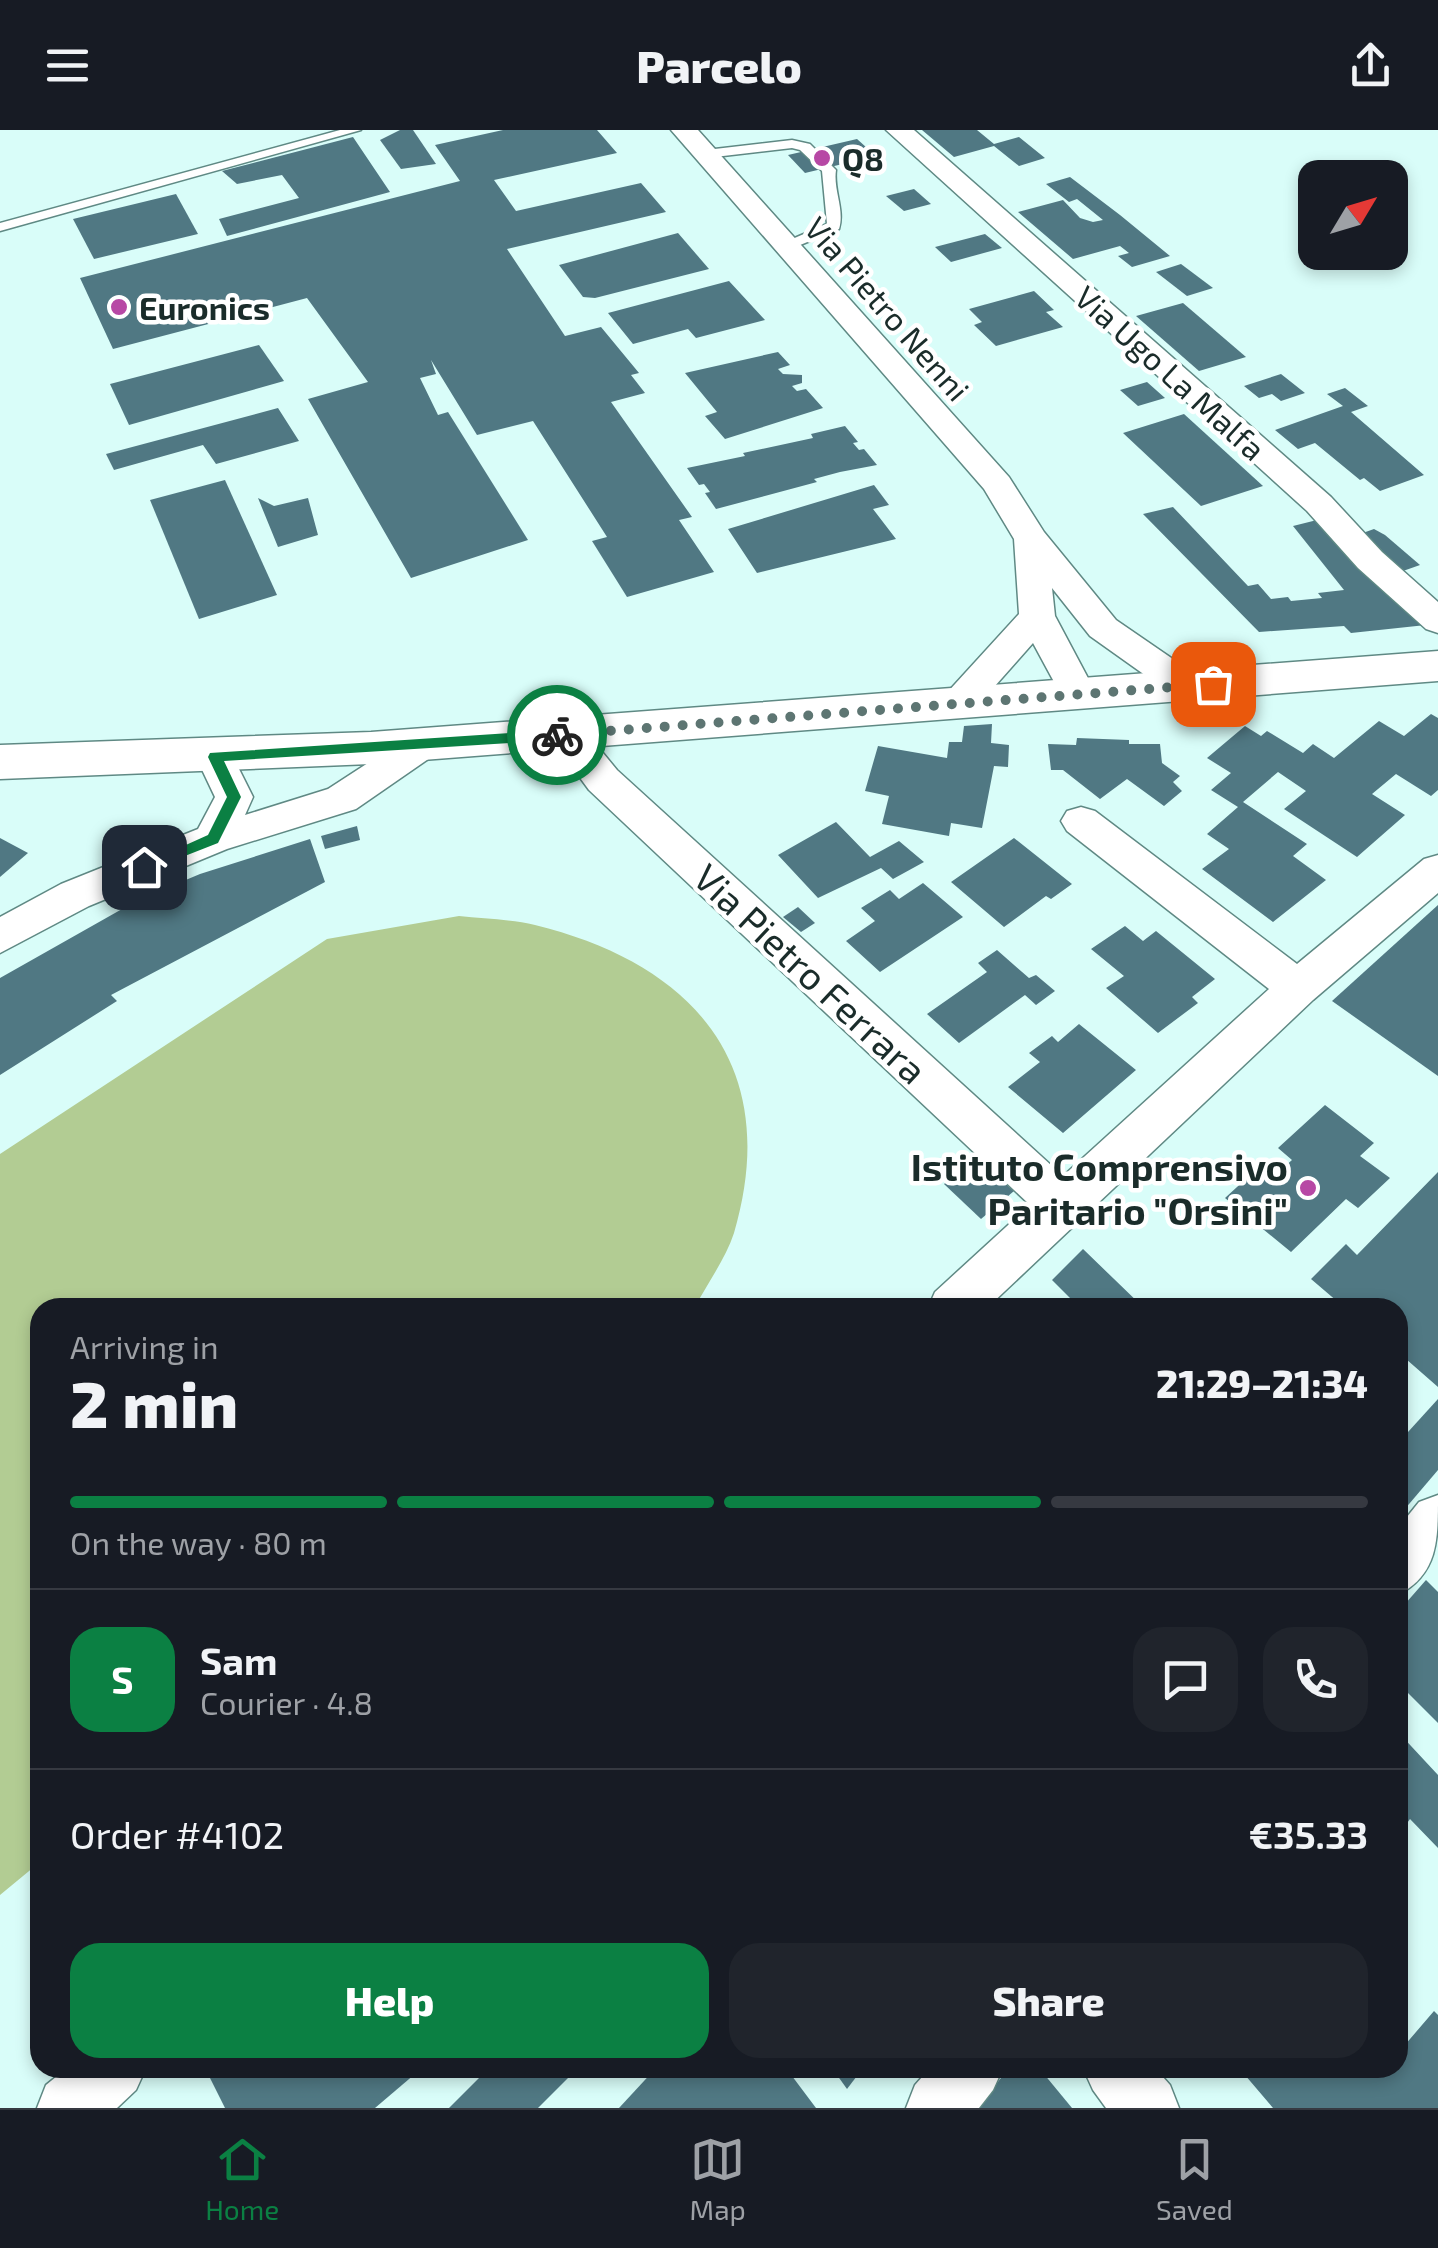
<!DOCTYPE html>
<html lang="en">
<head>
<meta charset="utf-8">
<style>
  body { margin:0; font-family:"Exo 2",sans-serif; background:#20242c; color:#f1f3f6; height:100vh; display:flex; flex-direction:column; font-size:38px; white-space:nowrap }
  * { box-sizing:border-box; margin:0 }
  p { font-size:32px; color:#9ea1a6 }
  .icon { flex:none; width:55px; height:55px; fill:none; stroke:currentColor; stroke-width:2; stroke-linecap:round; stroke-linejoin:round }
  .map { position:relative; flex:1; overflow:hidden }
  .sheet { position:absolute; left:30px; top:1168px; width:1378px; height:780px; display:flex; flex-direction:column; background:#171b24; border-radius:30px; box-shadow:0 5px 15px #0003 }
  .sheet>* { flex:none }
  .needle { width:65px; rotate:52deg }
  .controls { position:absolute; left:1298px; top:30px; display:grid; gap:20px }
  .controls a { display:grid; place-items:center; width:110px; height:110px; border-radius:20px; background:#171b24; box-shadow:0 5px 15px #0003; font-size:50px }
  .pin { position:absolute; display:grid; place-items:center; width:85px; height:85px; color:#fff; margin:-42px; border-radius:20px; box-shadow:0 5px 15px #0006 }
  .courier { position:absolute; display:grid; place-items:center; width:100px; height:100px; margin:-50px; border:8px solid #0b8043; border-radius:50%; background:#fff; color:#222; box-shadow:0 2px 12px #0007 }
  .head em { font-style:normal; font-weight:800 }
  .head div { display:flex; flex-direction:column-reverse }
  .head { display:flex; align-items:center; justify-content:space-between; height:170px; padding:0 40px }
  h1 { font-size:65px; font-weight:800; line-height:75px }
  .bar { display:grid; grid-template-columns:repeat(4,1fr); gap:15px 10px; align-content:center; height:120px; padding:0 40px }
  .bar i { height:12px; border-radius:8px; background:#363941 }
  .bar .active { background:#0b8043 }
  .bar p { grid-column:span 4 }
  .line { display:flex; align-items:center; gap:25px; padding:0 40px; border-top:2px solid #363941 }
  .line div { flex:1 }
  .round { display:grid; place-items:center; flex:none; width:105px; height:105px; border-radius:30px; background:#20242c }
  .button { display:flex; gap:20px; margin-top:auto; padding:20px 40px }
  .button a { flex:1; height:115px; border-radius:30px; background:#0b8043; color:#fff; font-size:40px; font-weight:800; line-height:115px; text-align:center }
  .button a+a { background:#20242c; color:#f1f3f6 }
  header { display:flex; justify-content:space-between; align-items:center; height:130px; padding:0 40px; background:#171b24; font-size:45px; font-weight:800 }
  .tabs { display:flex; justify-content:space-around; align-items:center; height:140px; border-top:2px solid #363941; background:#171b24; font-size:28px; color:#9ea1a6 }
  .tabs a { display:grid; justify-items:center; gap:5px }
  .tabs .active { color:#0b8043 }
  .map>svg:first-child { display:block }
  .green { fill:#b2cc93 }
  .building { fill:#507883 }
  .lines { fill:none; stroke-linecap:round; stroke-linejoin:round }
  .lane-casing { stroke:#5f8984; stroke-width:3 }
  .street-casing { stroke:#5f8984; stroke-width:3 }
  .secondary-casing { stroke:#5f8984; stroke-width:3 }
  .lane { fill:#fff; fill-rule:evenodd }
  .street { fill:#fff; fill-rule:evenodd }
  .secondary { fill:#fff; fill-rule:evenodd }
  .route { fill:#0b8043 }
  .done { stroke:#5d7572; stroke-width:10; stroke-dasharray:0 18 }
  .poi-dot { fill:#b748a5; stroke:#fff; stroke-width:4 }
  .labels { text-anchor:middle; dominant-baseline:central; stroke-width:9; stroke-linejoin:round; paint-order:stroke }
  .far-poi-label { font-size:32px; font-weight:bold; fill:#1a2c2a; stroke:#fff; text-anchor:start }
  .far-street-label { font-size:32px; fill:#1a2c2a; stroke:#fff }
  .street-label { font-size:38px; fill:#1a2c2a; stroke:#fff }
  .poi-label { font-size:38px; font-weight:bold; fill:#1a2c2a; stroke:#fff; text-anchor:end }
</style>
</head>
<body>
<header><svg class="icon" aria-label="menu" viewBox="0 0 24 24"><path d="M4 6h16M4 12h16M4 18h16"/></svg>Parcelo<svg class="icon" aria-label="share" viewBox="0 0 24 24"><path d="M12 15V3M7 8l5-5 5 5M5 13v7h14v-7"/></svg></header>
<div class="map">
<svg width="1438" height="1978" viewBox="0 0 1438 1978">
  <rect width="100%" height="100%" fill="#d9fdf9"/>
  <path class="green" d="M 459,786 C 484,789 511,789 535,795 C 694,834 783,936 734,1103 C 726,1128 707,1154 695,1177 L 40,1178 L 40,1732 L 0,1765 L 0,1024 L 327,809 Z"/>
  <g class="building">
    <polygon points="400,0 413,0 436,34 401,39 380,10"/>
    <polygon points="503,0 597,0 617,23 494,50 516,81 641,53 666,82 507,119 565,206 601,197 639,243 631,245 645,263 611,272 692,387 679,390 714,442 627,467 592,411 607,407 533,291 477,305 431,230 436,244 420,248 438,285 448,282 528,410 411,448 308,269 368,252 307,168 113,219 80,148 460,51 435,15"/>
    <polygon points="922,0 977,0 994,14 1019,7 1045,28 1019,36 994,16 954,27"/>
    <polygon points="353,7 390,62 227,106 219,89 299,68 282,45 237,54 222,41"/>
    <polygon points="857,9 876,26 805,43 788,25"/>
    <polygon points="1070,47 1120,85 1170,126 1132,137 1118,126 1129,123 1120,116 1073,129 1018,82 1063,70 1080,88 1093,92 1103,90 1077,69 1069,72 1046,54"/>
    <polygon points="914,59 931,74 904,81 886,66"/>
    <polygon points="176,64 198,104 94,129 73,89"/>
    <polygon points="678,103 709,139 595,168 583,167 559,135"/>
    <polygon points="985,104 1002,118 951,132 935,117"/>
    <polygon points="1181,134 1213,158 1187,166 1156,142"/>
    <polygon points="729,151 765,190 696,208 688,199 633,214 608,183"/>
    <polygon points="1034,161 1054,180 1046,182 1063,197 996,216 974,195 982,192 969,179"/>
    <polygon points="1183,173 1246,227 1199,241 1136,186"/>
    <polygon points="259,215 284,251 129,295 110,254"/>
    <polygon points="778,222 790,235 778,239 783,244 802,245 802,253 792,256 797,261 806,259 823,278 725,309 705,286 717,282 685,243"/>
    <polygon points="1281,244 1305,263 1281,271 1272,264 1259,268 1244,256"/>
    <polygon points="1147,252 1165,268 1138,276 1120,260"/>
    <polygon points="1345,258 1368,276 1351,282 1424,345 1380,361 1364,348 1360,350 1315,313 1298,319 1275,300 1343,276 1327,264"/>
    <polygon points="278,278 299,311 216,334 203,315 114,340 106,324"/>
    <polygon points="1184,284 1263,356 1201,376 1123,303"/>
    <polygon points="845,296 858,312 853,313 859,320 864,319 877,335 840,342 814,349 817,352 716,379 705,363 710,362 704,354 699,355 687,338 745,326 743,323 813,308 811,304"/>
    <polygon points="225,350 277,465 199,489 150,370"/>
    <polygon points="874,355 889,375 873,379 896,409 757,443 728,399"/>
    <polygon points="258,368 274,376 308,368 318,405 278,417"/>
    <polygon points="1173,377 1248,456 1258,454 1271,469 1288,467 1291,471 1322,468 1318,463 1344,460 1293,396 1317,390 1426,495 1351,503 1344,496 1259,502 1143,384"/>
    <polygon points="1374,399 1385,405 1420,435 1403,441 1360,404"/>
    <polygon points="1431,584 1438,588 1438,660 1431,666 1396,644 1372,664 1405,685 1357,727 1284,679 1306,661 1278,642 1243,672 1307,714 1293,726 1326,750 1273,792 1202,739 1229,719 1207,704 1238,677 1211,660 1231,643 1207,628 1245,596 1261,606 1267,601 1303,623 1313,614 1334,628 1379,591 1404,606"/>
    <polygon points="992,594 991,613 1009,615 1008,637 994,636 982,698 951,693 949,706 882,694 889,666 865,661 878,616 947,628 949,612 962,612 964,596"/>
    <polygon points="1077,608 1129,610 1129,614 1160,614 1162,633 1180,646 1173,652 1182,661 1164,676 1127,649 1100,669 1063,640 1051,640 1048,614 1076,615"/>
    <polygon points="836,692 870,727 899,711 924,732 893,749 881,738 818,768 778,725"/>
    <polygon points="357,696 360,710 325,719 321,706"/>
    <polygon points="0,708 28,723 0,747"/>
    <polygon points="1014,708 1072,754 1051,769 1046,766 1004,797 951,752"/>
    <polygon points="310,709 325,752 111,865 117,871 0,945 0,848 138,770 200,744"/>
    <polygon points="923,753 963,787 880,842 846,811 875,791 861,778 890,760 899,769"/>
    <polygon points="1438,775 1438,946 1332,871"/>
    <polygon points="798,777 815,793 801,802 783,787"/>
    <polygon points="1125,796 1143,811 1156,801 1215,849 1192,867 1198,873 1158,903 1106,858 1124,846 1091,819"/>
    <polygon points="997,820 1029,848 1036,845 1055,861 1036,875 1025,865 959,913 927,884 987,842 978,833"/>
    <polygon points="1079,894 1136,940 1063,1003 1008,957 1040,932 1029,923 1052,906 1058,912"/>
    <polygon points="1325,975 1374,1013 1360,1026 1390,1048 1358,1078 1346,1069 1291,1122 1225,1068 1261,1035 1274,1046 1292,1030 1278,1018"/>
    <polygon points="976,1028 1014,1061 981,1089 944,1054"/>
    <polygon points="1438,1042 1438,1257 1398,1222 1398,1178 1345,1178 1311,1149 1346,1114 1357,1125"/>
    <polygon points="1083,1119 1144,1178 1072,1178 1076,1174 1052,1150"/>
    <polygon points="1438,1269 1438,1340 1398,1387 1398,1313"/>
    <polygon points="1426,1450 1438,1462 1438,1593 1398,1553 1398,1482"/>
    <polygon points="1398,1602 1438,1645 1438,1718 1410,1689 1398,1706"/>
    <polygon points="1434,1881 1438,1885 1438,1978 1273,1978 1239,1938 1246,1938 1245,1944 1251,1938 1370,1938 1378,1946 1385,1938 1398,1938 1398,1923"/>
    <polygon points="205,1938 422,1938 375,1978 225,1978"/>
    <polygon points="489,1938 578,1938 538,1978 449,1978"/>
    <polygon points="656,1938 786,1938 816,1978 619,1978"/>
    <polygon points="832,1938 863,1938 847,1959"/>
    <polygon points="1009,1938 1039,1938 1072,1978 977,1978"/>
  </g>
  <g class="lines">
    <defs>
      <g id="lane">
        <polygon points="340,0 361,0 0,101 0,93"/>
        <path d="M 792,10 L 810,14 L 836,40 C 833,60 845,80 839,99 L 788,120 L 781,116 L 783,113 L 827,94 L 822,41 L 800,20 L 792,18 L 706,28 L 699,24 L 706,20 Z"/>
      </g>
      <g id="street">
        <polygon points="671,0 698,0 1009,347 1044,402 1116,490 1199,547 1204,556 1199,565 1186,569 1173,565 1090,506 1052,458 1055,486 1097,565 1092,574 1079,578 1066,574 1033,513 971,583 958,587 945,583 940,574 945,565 1019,484 1014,409 984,359"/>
        <polygon points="886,0 914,0 1331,367 1382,422 1438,472 1438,503 1426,499 1358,438 1307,381"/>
        <polygon points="567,591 580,595 617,640 1063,1046 1269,859 1067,701 1061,691 1067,681 1081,677 1095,681 1297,834 1424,729 1438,725 1438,763 1313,870 987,1178 928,1178 935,1162 1030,1075 589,660 548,604 554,595"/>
        <polygon points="424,601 437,605 443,614 437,623 356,679 227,719 89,776 0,823 0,787 61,754 198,699 215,667 196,627 202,617 215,613 228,617 253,667 245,685 328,659 411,605"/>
        <path d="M 1438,1365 C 1438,1411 1438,1444 1398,1465 L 1398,1398 L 1419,1372 Z"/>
        <polygon points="67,1938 146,1938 136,1960 117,1978 37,1978 46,1955"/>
        <polygon points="930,1938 1003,1938 993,1960 979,1978 906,1978 915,1955"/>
        <polygon points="1083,1938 1155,1938 1170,1955 1179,1978 1106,1978 1093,1960"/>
      </g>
      <polygon id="secondary" points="1438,521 1438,551 371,634 0,649 0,615 371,602"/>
    </defs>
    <use href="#lane" class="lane-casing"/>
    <use href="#street" class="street-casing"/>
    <use href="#secondary" class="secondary-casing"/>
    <use href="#lane" class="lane"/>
    <use href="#street" class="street"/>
    <use href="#secondary" class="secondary"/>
  </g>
  <polygon class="route" points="557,600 564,605 557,610 224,631 241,667 218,713 144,742 137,737 208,705 227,667 208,627 210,623"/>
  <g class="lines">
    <polyline class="done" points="557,605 1213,554"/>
  </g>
  <g class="poi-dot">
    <circle cx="822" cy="28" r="10"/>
    <circle cx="119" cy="177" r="10"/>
    <circle cx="1308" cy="1058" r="10"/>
  </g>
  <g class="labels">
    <g class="far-poi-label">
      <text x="842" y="28">Q8</text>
      <text x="139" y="177">Euronics</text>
    </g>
    <g class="far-street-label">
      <text transform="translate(888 178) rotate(49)">Via Pietro Nenni</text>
      <text transform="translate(1171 242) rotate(42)">Via Ugo La Malfa</text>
    </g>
    <g class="street-label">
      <text transform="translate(811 843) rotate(43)">Via Pietro Ferrara</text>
    </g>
    <g class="poi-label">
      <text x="1288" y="1036">Istituto Comprensivo<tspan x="1288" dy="44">Paritario "Orsini"</tspan></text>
    </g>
  </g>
</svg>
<div class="controls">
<a><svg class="needle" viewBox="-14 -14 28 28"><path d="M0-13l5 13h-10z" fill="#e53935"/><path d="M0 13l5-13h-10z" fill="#9ea1a6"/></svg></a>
</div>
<div class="pin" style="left:1213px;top:554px;background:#ea580c"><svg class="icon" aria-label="bag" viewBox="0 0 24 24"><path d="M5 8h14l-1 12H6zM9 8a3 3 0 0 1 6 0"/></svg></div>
<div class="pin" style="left:144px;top:737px;background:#1f2937"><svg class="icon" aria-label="home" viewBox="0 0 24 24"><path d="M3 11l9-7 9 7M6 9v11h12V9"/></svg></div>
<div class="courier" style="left:557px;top:605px"><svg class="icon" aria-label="bike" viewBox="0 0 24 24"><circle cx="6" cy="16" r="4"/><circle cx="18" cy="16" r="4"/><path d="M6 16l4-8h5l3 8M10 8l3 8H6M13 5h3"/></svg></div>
<section class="sheet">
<div class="head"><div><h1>2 min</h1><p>Arriving in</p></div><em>21:29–21:34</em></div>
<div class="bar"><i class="active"></i><i class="active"></i><i class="active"></i><i></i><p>On the way · 80 m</p></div>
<div class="line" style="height:180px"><b class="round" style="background:#0b8043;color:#fff">S</b><div><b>Sam</b><p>Courier · 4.8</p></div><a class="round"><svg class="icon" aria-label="chat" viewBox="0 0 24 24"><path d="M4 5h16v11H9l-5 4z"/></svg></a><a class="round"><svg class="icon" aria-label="phone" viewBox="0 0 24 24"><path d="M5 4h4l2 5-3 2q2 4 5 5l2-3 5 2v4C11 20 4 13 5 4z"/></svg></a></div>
<div class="line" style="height:130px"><div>Order #4102</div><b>€35.33</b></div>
<div class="button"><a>Help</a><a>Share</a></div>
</section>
</div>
<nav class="tabs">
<a class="active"><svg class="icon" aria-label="home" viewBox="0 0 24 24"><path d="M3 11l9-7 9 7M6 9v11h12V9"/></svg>Home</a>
<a><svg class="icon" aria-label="map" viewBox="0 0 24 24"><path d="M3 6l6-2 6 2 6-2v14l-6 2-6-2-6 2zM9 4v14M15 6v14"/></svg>Map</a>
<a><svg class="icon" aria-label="saved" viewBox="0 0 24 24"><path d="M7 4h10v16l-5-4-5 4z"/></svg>Saved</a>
</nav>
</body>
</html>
